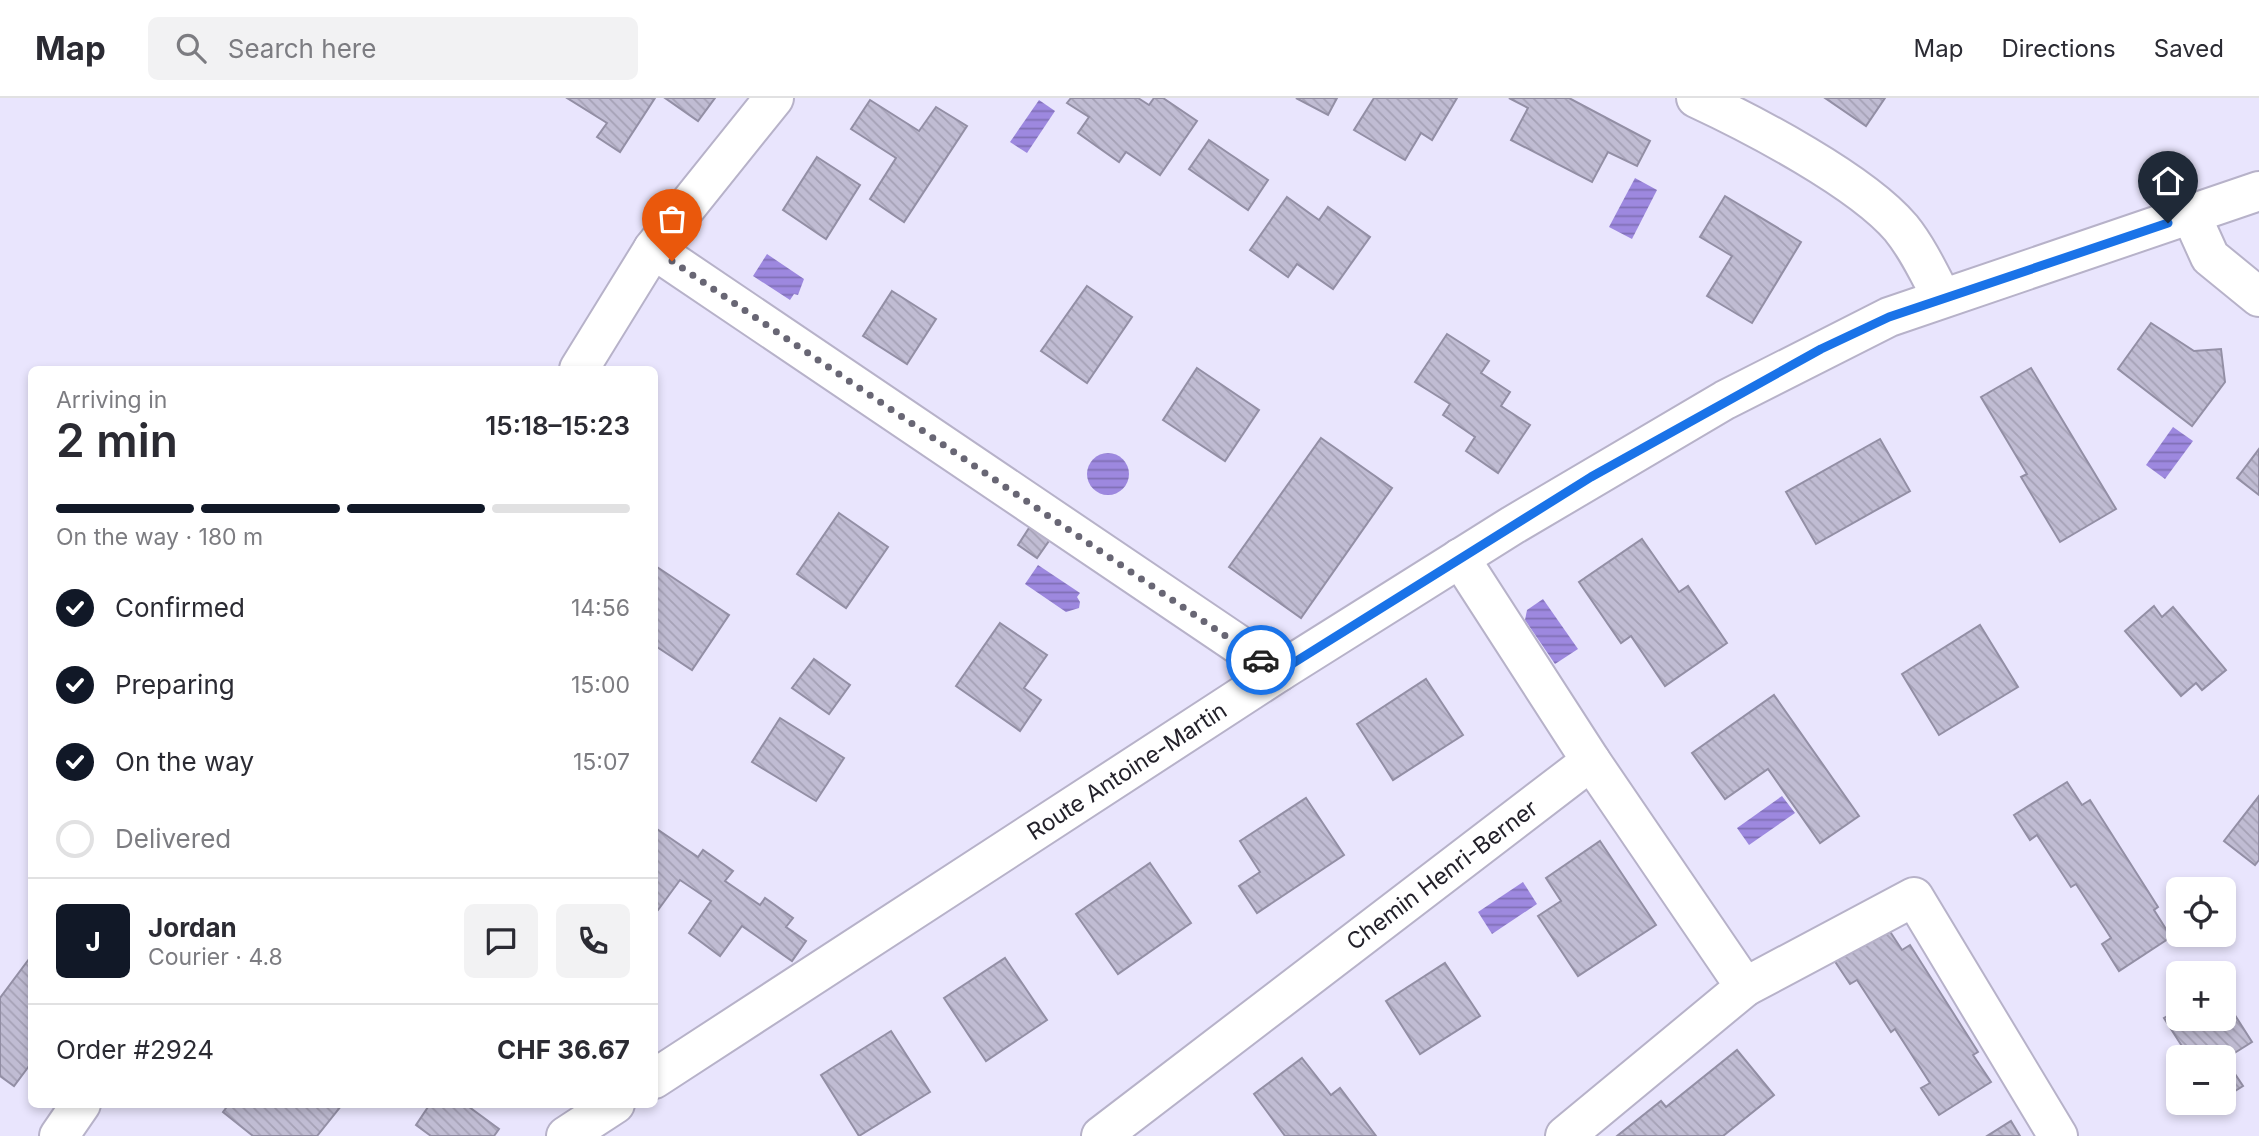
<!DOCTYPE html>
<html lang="en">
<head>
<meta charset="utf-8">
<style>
  body { margin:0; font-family:Inter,sans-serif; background:#f2f2f3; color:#2b2b33; height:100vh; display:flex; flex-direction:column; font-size:26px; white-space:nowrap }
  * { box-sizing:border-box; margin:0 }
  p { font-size:23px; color:#7c7c81 }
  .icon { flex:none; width:38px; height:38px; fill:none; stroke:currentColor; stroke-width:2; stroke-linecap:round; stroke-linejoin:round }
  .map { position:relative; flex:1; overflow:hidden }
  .side { position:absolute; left:28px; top:268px; width:630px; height:742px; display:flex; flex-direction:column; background:#fff; border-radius:10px; box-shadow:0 4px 10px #0003 }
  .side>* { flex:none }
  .controls { position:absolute; left:2166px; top:779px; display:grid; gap:14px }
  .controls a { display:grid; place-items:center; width:70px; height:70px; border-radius:10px; background:#fff; box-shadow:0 4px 10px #0003; font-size:35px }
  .pin { position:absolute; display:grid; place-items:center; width:60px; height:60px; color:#fff; margin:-72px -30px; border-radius:50% 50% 50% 0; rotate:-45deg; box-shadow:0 0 7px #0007 }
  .pin .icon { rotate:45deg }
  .courier { position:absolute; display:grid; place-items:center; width:70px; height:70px; margin:-35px; border:5px solid #1a73e8; border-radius:50%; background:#fff; color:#222; box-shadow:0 2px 9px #0007 }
  .head em { font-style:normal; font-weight:600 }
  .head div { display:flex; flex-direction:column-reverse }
  .head { display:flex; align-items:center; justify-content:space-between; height:119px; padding:0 28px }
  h1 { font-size:46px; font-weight:600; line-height:52px }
  .bar { display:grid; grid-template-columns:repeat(4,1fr); gap:10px 7px; align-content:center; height:84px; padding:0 28px }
  .bar i { height:9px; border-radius:5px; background:#e1e1e2 }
  .bar .selected { background:#111827 }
  .bar p { grid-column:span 4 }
  .line { display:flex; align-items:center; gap:18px; padding:0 28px; border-top:2px solid #e1e1e2 }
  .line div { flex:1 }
  .round { display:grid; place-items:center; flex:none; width:74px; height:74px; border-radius:10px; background:#f2f2f3 }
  ol { padding:0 28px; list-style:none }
  li { display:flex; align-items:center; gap:21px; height:77px }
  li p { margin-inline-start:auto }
  li .icon { padding:7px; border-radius:50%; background:#111827; color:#fff; stroke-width:4 }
  li:last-child { color:#7c7c81 }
  li i { width:38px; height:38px; border:4px solid #e1e1e2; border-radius:50% }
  header { display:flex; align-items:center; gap:42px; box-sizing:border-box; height:98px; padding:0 35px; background:#fff; border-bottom:2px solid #e1e1e2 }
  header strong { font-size:33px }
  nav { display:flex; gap:38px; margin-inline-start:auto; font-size:24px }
  .search { width:490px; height:63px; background:#f2f2f3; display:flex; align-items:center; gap:18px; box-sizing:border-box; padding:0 24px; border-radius:10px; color:#7c7c81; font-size:26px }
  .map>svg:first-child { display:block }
  .water { fill:url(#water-rules) }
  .building { fill:url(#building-back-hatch); stroke:#938fa5; stroke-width:2 }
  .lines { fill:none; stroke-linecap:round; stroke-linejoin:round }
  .minor-casing { stroke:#b7b2c9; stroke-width:42 }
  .minor { stroke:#fff; stroke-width:38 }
  .done { stroke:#686674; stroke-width:7; stroke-dasharray:0 12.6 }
  .route { stroke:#1a73e8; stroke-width:9 }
  .labels { text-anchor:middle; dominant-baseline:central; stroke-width:7; stroke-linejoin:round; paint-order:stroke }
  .street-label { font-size:23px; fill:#23212a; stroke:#fff }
</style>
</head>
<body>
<header>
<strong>Map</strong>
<div class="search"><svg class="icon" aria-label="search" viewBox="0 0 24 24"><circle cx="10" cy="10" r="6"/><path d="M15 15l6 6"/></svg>Search here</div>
<nav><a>Map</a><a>Directions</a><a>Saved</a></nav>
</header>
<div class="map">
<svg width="2259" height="1038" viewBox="0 0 2259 1038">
  <defs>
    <pattern id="water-rules" width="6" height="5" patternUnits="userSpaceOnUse" patternTransform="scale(1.75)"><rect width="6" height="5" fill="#9d88df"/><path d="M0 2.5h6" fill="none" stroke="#806fb5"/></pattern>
    <pattern id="building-back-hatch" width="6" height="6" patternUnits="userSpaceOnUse" patternTransform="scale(1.75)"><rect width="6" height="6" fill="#c0bcd3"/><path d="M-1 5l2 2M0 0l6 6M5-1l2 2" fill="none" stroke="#a5a1b5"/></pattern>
  </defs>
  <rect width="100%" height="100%" fill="#e9e5fd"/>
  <g class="water">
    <polygon points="1039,2 1055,13 1027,55 1010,44"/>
    <polygon points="1635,80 1657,92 1632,141 1609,129"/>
    <polygon points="767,156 804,181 798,197 794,196 790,202 753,178"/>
    <polygon points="2173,329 2193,343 2165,381 2146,367"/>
    <circle cx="1108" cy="376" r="21"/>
    <polygon points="1038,467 1080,495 1077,499 1080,504 1079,510 1066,514 1025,486"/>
    <polygon points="1543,501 1578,551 1555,566 1525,522 1527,512"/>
    <polygon points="1782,698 1795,715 1749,747 1737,730"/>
    <polygon points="1523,784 1537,806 1492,836 1478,814"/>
  </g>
  <g class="building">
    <polygon points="567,0 655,0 620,54 597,39 607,25"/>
    <polygon points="665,0 715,0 698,23"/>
    <polygon points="1071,0 1138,0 1149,7 1154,0 1163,0 1197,23 1160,77 1126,54 1119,64 1078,35 1089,19 1067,5"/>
    <polygon points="1296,0 1337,0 1328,17"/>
    <polygon points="1374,0 1457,0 1432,42 1421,35 1405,62 1354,32"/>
    <polygon points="1509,0 1569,0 1650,43 1637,68 1608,54 1592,84 1511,42 1528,10"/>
    <polygon points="1825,0 1885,0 1866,28"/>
    <polygon points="870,2 919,33 936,9 967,28 904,124 870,101 896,60 851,31"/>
    <polygon points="1209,42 1268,82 1248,112 1189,71"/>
    <polygon points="817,59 860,87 826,141 783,112"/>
    <polygon points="1725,98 1801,144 1752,225 1707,198 1732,158 1700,139"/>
    <polygon points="1287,99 1319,122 1328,109 1370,139 1333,191 1297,166 1288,179 1250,152"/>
    <polygon points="1087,188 1132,219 1087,285 1041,253"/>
    <polygon points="892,193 936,221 907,266 863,238"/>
    <polygon points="2151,225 2194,253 2221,251 2225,284 2192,328 2118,271"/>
    <polygon points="1447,236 1489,263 1481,275 1510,294 1501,308 1530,327 1498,375 1466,353 1475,339 1443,317 1450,306 1415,284"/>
    <polygon points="1197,270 1259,312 1225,363 1163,322"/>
    <polygon points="2031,270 2116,411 2060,444 2021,379 2027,376 1981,299"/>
    <polygon points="1321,340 1392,390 1301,520 1229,469"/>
    <polygon points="1880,341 1910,393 1816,446 1786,394"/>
    <polygon points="2259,351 2259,397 2237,380"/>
    <polygon points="839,415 888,449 846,510 797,476"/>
    <polygon points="1031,427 1051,440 1037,460 1018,447"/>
    <polygon points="1642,441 1679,494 1688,488 1727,545 1665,588 1631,538 1621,545 1579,484"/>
    <polygon points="654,467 729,517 692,572 654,547"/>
    <polygon points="2154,508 2162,519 2173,509 2226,572 2202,592 2196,585 2181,598 2125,533"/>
    <polygon points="1000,525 1047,557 1024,590 1041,602 1020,633 956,588"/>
    <polygon points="1980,527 2018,589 1939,637 1902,576"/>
    <polygon points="814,561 850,587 829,616 792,590"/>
    <polygon points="1426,581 1463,637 1393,682 1357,626"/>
    <polygon points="1774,597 1859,718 1820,745 1768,671 1725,701 1692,655"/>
    <polygon points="780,620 844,660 816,703 752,664"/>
    <polygon points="2067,684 2082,707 2090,702 2158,809 2154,812 2171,839 2119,873 2102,846 2111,840 2076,786 2071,789 2037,737 2030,742 2014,717"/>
    <polygon points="2259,698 2259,762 2255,767 2224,743"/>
    <polygon points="1306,700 1344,757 1257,815 1239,788 1260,774 1240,743"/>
    <polygon points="654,729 698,759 703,752 733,773 725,783 760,807 765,800 793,820 786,829 806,843 792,863 742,828 720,858 689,835 711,803 680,782 658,812 654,810"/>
    <polygon points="1600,743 1656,827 1578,878 1538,818 1561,803 1546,780"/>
    <polygon points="1150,765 1191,825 1118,876 1076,816"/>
    <polygon points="1887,829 1902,852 1910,847 1978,954 1973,957 1991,984 1939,1017 1921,990 1930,985 1895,931 1891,934 1857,882 1850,886 1834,862"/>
    <polygon points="32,857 32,964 14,988 0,978 0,900"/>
    <polygon points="1005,860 1047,922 986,963 944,900"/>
    <polygon points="1445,865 1480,918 1420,956 1386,903"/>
    <polygon points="2224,900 2252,944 2225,961 2243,988 2224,1000 2224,959 2181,959 2187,956 2164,920 2179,911 2179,920 2224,920"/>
    <polygon points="891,933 930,994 859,1038 821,977"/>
    <polygon points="1737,952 1774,997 1723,1038 1617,1038 1661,1003 1666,1009"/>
    <polygon points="1302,960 1331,997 1340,990 1376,1038 1285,1038 1254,996"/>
    <polygon points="229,1006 339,1006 341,1008 317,1038 253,1038 223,1014"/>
    <polygon points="430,1006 465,1006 499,1031 494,1038 431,1038 416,1027"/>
    <polygon points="2011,1023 2020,1038 1987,1038"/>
  </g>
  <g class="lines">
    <defs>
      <g id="minor">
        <path d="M 1696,0 C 1754,27 1861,83 1901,130 C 1918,151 1930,177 1942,200"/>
        <polyline points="2191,117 2210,159 2259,199"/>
        <polyline points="653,151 1279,574"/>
        <polyline points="579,271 653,151 774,0"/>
        <polyline points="1745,889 1914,799 2058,1038"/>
        <polyline points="654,981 1279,574 1513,427 1725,302 1889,219 2259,93"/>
        <polyline points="59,1038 81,1006"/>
        <polyline points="566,1038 615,1006"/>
        <polyline points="1101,1038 1591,663 1460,460"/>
        <polyline points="1565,1038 1745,889 1591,663"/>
      </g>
    </defs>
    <use href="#minor" class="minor-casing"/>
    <use href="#minor" class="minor"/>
  </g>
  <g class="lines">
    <polyline class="done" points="672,163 1261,562"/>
    <polyline class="route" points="1261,562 1279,574 1591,379 1821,251 1889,219 2168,125"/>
  </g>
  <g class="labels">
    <g class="street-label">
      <text transform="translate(1127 673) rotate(-33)">Route Antoine-Martin</text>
      <text transform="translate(1442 777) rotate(-37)">Chemin Henri-Berner</text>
    </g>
  </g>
</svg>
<div class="controls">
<a><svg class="icon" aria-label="locate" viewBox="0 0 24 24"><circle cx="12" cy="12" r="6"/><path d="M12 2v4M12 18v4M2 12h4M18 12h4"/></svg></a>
<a>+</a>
<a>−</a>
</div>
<div class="pin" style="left:672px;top:163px;background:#ea580c"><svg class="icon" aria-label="bag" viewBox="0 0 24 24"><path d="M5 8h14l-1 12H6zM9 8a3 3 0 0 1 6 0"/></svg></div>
<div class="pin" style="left:2168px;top:125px;background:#1f2937"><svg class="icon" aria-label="home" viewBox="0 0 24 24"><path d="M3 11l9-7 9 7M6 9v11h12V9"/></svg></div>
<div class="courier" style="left:1261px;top:562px"><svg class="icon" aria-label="car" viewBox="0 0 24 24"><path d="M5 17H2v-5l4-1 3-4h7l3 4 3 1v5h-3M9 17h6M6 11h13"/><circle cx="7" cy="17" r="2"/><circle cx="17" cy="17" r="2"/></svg></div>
<section class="side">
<div class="head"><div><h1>2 min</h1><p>Arriving in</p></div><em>15:18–15:23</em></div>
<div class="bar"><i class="selected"></i><i class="selected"></i><i class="selected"></i><i></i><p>On the way · 180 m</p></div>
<ol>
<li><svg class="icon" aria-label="check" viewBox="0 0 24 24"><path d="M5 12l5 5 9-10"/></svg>Confirmed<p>14:56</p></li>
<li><svg class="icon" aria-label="check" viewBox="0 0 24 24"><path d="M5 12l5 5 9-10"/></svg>Preparing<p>15:00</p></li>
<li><svg class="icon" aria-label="check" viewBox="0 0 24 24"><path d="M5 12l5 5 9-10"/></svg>On the way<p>15:07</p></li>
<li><i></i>Delivered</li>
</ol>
<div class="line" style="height:126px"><b class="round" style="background:#111827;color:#fff">J</b><div><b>Jordan</b><p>Courier · 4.8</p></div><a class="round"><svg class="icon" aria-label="chat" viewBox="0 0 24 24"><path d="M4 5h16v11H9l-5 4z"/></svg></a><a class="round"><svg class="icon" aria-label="phone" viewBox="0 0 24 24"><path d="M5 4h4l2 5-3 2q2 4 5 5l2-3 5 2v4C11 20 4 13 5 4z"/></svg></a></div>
<div class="line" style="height:91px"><div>Order #2924</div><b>CHF 36.67</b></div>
</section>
</div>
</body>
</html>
